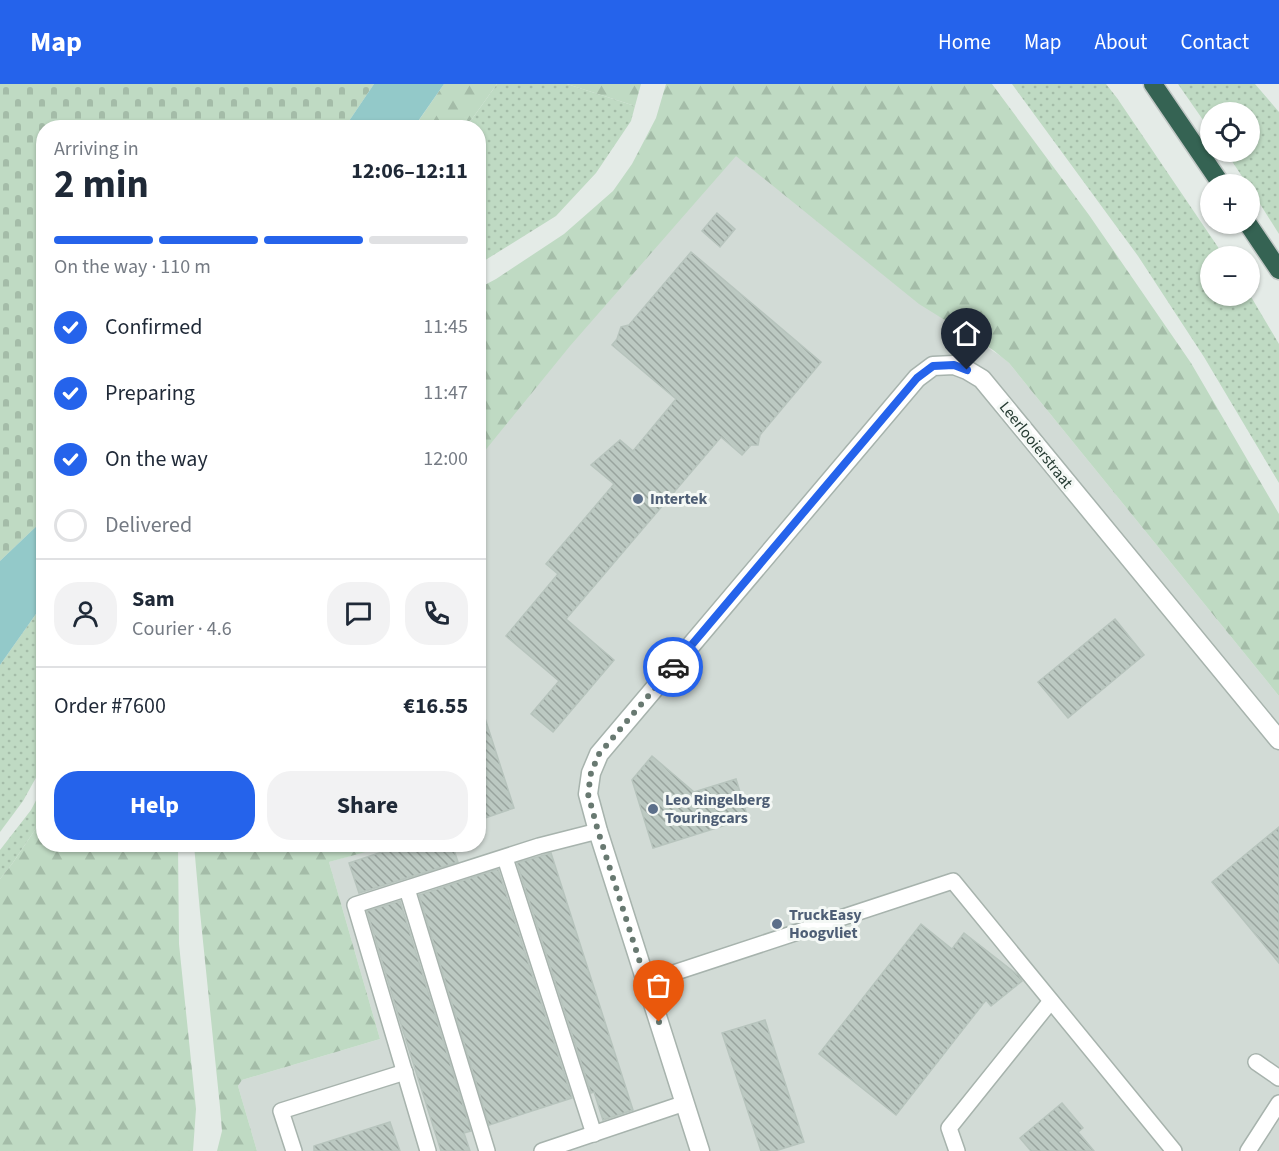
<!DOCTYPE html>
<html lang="en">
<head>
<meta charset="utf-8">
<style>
  body { margin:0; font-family:"Source Sans 3",sans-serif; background:#f2f2f3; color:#1f2937; height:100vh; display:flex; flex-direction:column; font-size:22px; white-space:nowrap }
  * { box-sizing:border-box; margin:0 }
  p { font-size:20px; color:#747a83 }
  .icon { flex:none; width:33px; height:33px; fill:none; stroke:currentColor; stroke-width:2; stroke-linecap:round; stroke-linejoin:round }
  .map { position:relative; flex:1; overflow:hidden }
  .sheet { position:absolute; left:36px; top:36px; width:450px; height:732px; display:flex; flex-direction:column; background:#fff; border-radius:24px; box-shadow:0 2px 4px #0004 }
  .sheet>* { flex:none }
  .controls { position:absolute; left:1200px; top:18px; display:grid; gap:12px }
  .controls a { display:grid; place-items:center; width:60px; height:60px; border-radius:50%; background:#fff; box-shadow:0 2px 4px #0004; font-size:30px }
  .pin { position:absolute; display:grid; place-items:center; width:51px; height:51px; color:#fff; margin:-62px -26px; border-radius:50% 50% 50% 0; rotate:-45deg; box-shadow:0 0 6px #0007 }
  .pin .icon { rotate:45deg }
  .courier { position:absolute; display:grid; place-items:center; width:60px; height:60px; margin:-30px; border:4px solid #2563eb; border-radius:50%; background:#fff; color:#222; box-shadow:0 2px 8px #0007 }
  .headline em { font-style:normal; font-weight:700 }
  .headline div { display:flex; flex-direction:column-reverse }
  .headline { display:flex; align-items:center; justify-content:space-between; height:102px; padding:0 18px }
  h1 { font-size:39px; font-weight:700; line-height:45px }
  .bar { display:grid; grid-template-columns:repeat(4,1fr); gap:9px 6px; align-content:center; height:72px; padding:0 18px }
  .bar i { height:8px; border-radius:4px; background:#e0e1e3 }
  .bar .selected { background:#2563eb }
  .bar p { grid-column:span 4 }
  .line { display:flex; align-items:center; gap:15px; padding:0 18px; border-top:2px solid #e0e1e3 }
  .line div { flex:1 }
  .round { display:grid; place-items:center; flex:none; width:63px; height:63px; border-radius:24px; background:#f2f2f3 }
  ol { padding:0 18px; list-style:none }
  li { display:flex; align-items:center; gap:18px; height:66px }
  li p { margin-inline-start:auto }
  li .icon { padding:6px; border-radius:50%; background:#2563eb; color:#fff; stroke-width:4 }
  li:last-child { color:#747a83 }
  li i { width:33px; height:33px; border:3px solid #e0e1e3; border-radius:50% }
  .primary-button { display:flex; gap:12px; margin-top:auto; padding:12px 18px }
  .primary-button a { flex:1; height:69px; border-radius:24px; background:#2563eb; color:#fff; font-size:24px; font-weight:700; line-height:69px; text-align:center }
  .primary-button a+a { background:#f2f2f3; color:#1f2937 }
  header { display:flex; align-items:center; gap:36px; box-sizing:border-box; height:84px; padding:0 30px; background:#2563eb; color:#fff }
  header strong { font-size:28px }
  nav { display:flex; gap:33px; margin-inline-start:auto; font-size:21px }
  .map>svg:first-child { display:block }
  .built { fill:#d2dbd6 }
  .grass { fill:url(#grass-dots) }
  .forest { fill:url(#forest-firs) }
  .cemetery { fill:url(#cemetery-stones) }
  .water { fill:#93c9c9 }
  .building { fill:url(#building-back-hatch); stroke:#b7c4bd; stroke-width:1.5 }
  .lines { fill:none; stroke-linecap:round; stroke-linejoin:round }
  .service-casing { stroke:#a7b3ad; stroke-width:18 }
  .minor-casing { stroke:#a7b3ad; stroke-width:21 }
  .motorway-casing { stroke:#c2c8c6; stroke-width:21 }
  .service { stroke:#fff; stroke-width:15 }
  .minor { stroke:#fff; stroke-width:18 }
  .motorway { stroke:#356353; stroke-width:18 }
  .done { stroke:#687971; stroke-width:6; stroke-dasharray:0 10.8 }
  .route { stroke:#2563eb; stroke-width:8 }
  .service-dot { fill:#5c6f8a; stroke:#f4f8f5; stroke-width:2 }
  .labels { text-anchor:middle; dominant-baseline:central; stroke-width:6; stroke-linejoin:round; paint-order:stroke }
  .street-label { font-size:16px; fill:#253b32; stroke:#f4f8f5 }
  .service-label { font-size:16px; font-weight:bold; fill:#4e5e75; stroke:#f4f8f5; text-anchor:start }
</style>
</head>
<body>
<header>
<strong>Map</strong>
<nav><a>Home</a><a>Map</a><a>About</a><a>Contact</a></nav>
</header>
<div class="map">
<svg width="1279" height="1067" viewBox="0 0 1279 1067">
  <defs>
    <pattern id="grass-dots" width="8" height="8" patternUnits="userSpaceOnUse" patternTransform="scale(1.5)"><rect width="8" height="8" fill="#bfdac3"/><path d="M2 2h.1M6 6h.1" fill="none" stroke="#a4bca8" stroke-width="1.8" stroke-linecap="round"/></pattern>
    <pattern id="forest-firs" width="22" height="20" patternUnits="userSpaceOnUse" patternTransform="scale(1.5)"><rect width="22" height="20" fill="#bfdac3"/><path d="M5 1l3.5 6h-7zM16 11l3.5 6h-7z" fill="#a4bca8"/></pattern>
    <pattern id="cemetery-stones" width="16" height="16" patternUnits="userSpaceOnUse" patternTransform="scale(1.5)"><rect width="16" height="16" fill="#bfdac3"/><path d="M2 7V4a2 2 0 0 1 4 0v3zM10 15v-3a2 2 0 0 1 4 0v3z" fill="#a4bca8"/></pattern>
    <pattern id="building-back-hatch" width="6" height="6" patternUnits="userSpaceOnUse" patternTransform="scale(1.5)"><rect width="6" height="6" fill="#bcc9c2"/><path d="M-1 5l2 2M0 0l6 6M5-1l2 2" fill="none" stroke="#99a49e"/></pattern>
  </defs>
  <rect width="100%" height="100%" fill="#e4ebe7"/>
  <polygon class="built" points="735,68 970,252 1002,273 1009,279 1279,612 1279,1067 257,1067 238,1002 242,996 380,955 329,778 387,761 478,760 479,362"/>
  <g class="grass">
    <polygon points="497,0 567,0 635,22 631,37 596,89 556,132 479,180 478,44 462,44 472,35"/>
    <polygon points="1012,0 1106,0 1117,14 1224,172 1210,172 1210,212 1250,211 1279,260 1279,399 1204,273 1138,172"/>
    <polygon points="1178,0 1255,0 1279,28 1279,150 1250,104 1250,100 1247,100 1226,68 1250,68 1250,28 1210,28 1210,46"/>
    <polygon points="43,520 43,681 23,717 0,748 0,581"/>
    <polygon points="43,703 43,734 12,780 0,795 0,766 31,726"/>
  </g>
  <g class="forest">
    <polygon points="444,0 497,0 472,35 462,43 425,43 417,39"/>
    <polygon points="567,0 641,0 635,22"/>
    <polygon points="666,0 992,0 1089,131 1191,279 1279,430 1279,612 1009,279 993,266 919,220 736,72 570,262 479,374 479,204 496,195 564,150 613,107 632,80 656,34"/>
    <polygon points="43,734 44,760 178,761 179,860 196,1025 193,1067 0,1067 0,795 12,780"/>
    <polygon points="194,761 391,761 329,778 380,955 242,996 238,1002 257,1067 217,1067 222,1047 220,1023 200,828"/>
  </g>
  <polygon class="cemetery" points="0,0 374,0 345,43 44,44 43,436 0,477"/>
  <g class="water">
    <polygon points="374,0 444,0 414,43 345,43"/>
    <polygon points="43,436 43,520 0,581 0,477"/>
  </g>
  <g class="building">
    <polygon points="717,129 735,145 720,163 702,147"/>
    <polygon points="691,168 821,278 760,351 758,361 751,361 742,371 721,353 566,535 614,576 553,648 531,630 559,597 506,552 558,490 546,480 614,400 591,381 620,356 633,367 676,315 612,261 617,255 621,243 629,241"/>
    <polygon points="1115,535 1144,571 1068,634 1038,598"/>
    <polygon points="478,628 483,628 514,724 485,734 478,714"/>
    <polygon points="652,672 694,708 736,695 748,734 653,764 632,696"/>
    <polygon points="1279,743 1279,879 1212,798"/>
    <polygon points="406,760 452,760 458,778 359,809 349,779"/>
    <polygon points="551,769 633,1026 603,1036 594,1008 591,1009 517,779"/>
    <polygon points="498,785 572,1014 489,1041 419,811"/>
    <polygon points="400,817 471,1047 464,1049 470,1067 441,1067 399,934 367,827"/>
    <polygon points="921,840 952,865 964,849 1019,892 1022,897 991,922 986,916 896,1031 819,970"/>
    <polygon points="765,936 804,1058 775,1067 761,1067 722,949"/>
    <polygon points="1062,1019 1083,1044 1078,1048 1094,1067 1031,1067 1020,1054"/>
    <polygon points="390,1038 400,1067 314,1067 314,1062"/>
  </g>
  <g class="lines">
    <defs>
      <g id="service">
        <polyline points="505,774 594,1050"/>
        <polyline points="407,805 487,1067"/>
        <polyline points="646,898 953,797 1174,1067"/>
        <polyline points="1256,978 1279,994"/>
        <polyline points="294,1067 281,1027 405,988"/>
        <polyline points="428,1067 355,821 539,762 598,747"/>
        <polyline points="542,1067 685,1019"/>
        <polyline points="957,1067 949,1044 1051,917"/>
        <polyline points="1248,1067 1279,1019"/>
      </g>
      <polyline id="minor" points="700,1067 598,747 588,710 591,689 599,670 917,294 933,282 954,281 967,286 982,295 1279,656"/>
      <g id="motorway">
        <polyline points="1153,0 1221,100"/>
        <polyline points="1248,140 1279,186"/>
      </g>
    </defs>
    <use href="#service" class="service-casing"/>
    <use href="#minor" class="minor-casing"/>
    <use href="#motorway" class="motorway-casing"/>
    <use href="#service" class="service"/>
    <use href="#minor" class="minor"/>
    <use href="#motorway" class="motorway"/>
  </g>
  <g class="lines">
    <polyline class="done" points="659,938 598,747 588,710 591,689 599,670 673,583"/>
    <polyline class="route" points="673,583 917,294 933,282 954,281 967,286"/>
  </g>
  <g class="service-dot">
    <circle cx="638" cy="415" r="6"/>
    <circle cx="653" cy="725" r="6"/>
    <circle cx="777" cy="840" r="6"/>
  </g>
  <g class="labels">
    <g class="street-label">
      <text transform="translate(1036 361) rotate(51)">Leerlooierstraat</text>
    </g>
    <g class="service-label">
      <text x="650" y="415">Intertek</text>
      <text x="665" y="716">Leo Ringelberg<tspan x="665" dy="18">Touringcars</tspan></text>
      <text x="789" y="831">TruckEasy<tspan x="789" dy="18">Hoogvliet</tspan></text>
    </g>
  </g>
</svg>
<div class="controls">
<a><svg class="icon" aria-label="locate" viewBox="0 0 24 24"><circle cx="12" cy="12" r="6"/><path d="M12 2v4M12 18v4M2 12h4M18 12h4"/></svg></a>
<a>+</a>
<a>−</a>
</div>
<div class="pin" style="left:659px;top:938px;background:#ea580c"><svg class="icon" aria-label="bag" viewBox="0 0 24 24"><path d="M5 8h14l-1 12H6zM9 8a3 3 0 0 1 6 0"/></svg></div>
<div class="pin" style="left:967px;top:286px;background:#1f2937"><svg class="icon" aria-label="home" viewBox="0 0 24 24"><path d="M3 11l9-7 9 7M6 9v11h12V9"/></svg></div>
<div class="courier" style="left:673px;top:583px"><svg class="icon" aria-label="car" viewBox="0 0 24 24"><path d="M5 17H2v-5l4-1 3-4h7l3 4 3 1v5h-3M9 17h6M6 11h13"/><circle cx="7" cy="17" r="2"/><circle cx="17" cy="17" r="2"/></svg></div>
<section class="sheet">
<div class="headline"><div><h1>2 min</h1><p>Arriving in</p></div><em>12:06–12:11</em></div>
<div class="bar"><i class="selected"></i><i class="selected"></i><i class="selected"></i><i></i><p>On the way · 110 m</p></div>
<ol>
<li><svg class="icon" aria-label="check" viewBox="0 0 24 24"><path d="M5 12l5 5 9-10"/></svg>Confirmed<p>11:45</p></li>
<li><svg class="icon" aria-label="check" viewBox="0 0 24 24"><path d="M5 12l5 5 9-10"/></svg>Preparing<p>11:47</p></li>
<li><svg class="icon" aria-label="check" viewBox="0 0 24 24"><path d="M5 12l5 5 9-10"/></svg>On the way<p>12:00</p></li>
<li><i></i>Delivered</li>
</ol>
<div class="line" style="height:108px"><a class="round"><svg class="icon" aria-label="person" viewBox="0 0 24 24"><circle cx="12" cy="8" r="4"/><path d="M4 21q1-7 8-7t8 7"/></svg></a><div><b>Sam</b><p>Courier · 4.6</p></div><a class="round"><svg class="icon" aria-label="chat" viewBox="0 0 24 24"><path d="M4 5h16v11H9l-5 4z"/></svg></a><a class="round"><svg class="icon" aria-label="phone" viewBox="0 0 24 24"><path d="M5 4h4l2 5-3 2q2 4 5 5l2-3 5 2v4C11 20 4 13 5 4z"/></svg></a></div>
<div class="line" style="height:78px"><div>Order #7600</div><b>€16.55</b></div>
<div class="primary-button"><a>Help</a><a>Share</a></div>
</section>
</div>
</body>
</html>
